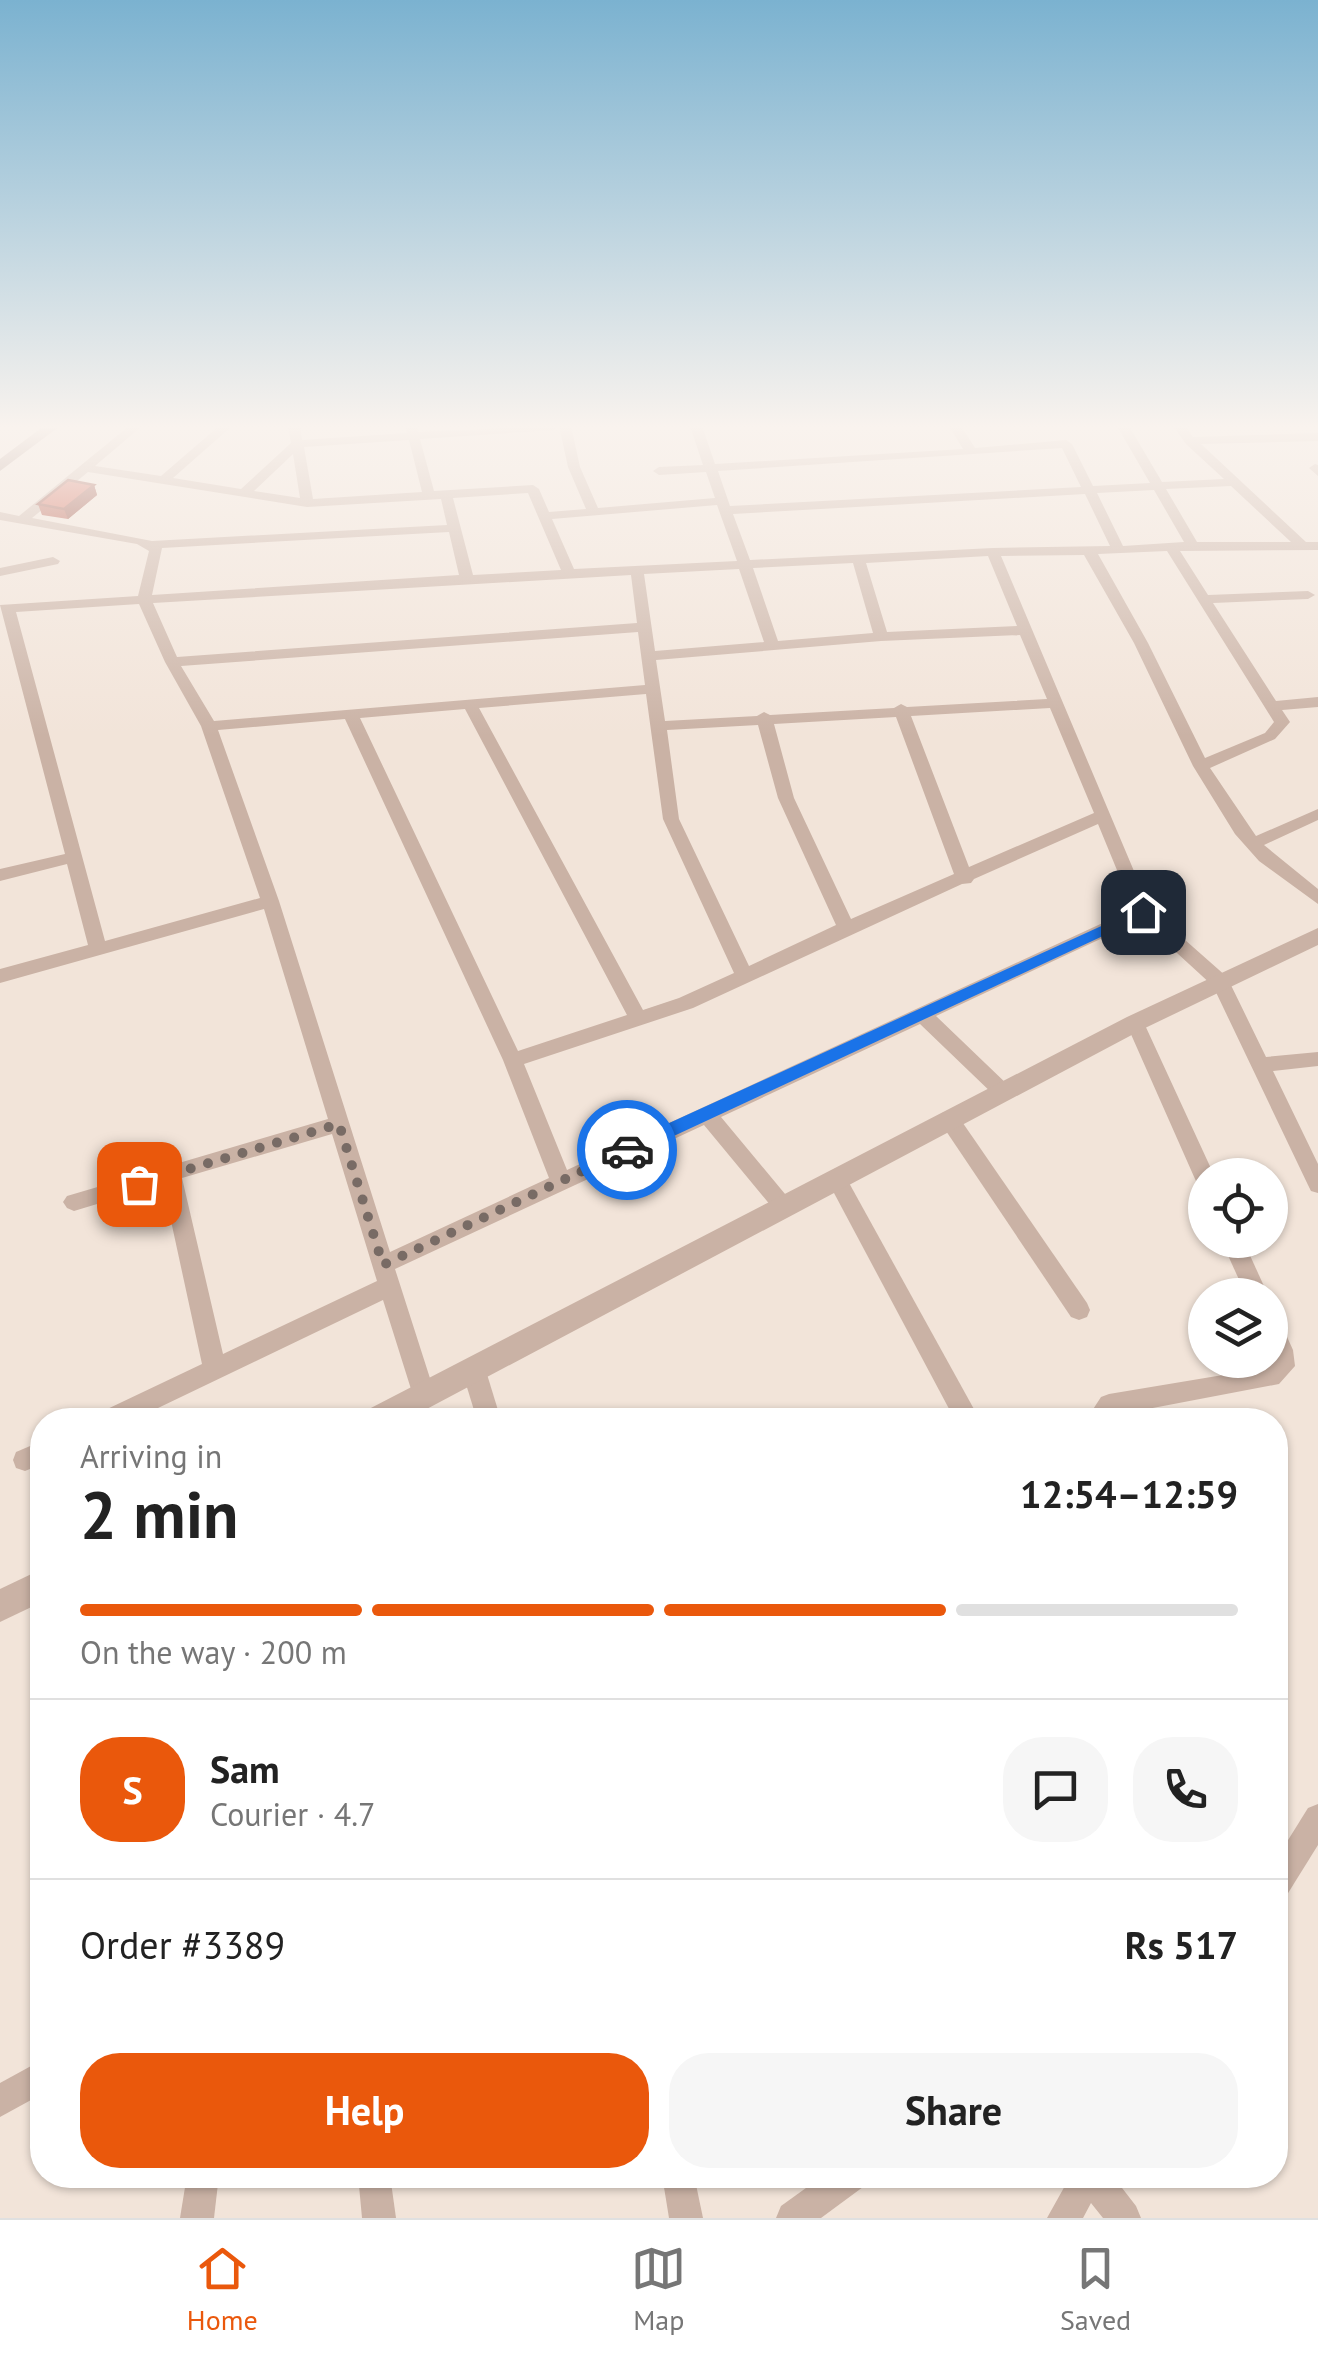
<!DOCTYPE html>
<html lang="en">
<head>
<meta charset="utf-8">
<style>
  body { margin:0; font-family:"PT Sans",sans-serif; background:#f6f6f6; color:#222; height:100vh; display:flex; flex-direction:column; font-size:38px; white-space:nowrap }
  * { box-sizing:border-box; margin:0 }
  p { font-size:32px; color:#767676 }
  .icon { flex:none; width:55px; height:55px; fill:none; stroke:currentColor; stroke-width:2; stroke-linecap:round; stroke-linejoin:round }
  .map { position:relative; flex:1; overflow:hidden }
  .side { position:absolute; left:30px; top:1408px; width:1258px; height:780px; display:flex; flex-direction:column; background:#fff; border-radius:40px; box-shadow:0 2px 8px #0004 }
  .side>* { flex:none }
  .fabs { position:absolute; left:1188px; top:1158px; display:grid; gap:20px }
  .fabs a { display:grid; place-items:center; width:100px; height:100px; border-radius:50%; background:#fff; box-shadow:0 2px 8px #0004; font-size:50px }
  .pin { position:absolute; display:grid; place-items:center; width:85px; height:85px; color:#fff; margin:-42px; border-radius:20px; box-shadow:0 5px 15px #0006 }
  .courier { position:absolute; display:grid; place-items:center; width:100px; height:100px; margin:-50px; border:8px solid #1a73e8; border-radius:50%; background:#fff; color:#222; box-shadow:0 2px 12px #0007 }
  .head em { font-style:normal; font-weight:600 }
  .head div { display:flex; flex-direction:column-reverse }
  .head { display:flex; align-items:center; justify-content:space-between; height:170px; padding:0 50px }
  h1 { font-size:65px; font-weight:600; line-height:75px }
  .bar { display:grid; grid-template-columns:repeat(4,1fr); gap:15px 10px; align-content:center; height:120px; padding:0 50px }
  .bar i { height:12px; border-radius:8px; background:#e0e0e0 }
  .bar .on { background:#ea580c }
  .bar p { grid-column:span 4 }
  .line { display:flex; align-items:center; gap:25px; padding:0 50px; border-top:2px solid #e0e0e0 }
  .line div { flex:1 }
  .round { display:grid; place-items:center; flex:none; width:105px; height:105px; border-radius:40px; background:#f6f6f6 }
  .action { display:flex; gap:20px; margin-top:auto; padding:20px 50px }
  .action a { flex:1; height:115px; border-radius:40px; background:#ea580c; color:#fff; font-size:40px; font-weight:600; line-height:115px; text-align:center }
  .action a+a { background:#f6f6f6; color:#222 }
  .tabs { display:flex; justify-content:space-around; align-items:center; height:140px; border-top:2px solid #e0e0e0; background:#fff; font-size:28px; color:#767676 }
  .tabs a { display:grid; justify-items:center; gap:5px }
  .tabs .on { color:#ea580c }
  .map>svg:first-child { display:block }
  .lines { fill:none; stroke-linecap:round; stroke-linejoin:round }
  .minor { fill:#cab2a5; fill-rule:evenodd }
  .tertiary { fill:#cab2a5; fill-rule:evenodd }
  .secondary { fill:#9e8076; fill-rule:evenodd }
  .wall { fill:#ae4636 }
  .shaded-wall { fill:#8d392c }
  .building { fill:#ca513f; stroke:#8d392c; stroke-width:2.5 }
  .route { fill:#1a73e8 }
  .done { stroke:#786b65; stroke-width:10; stroke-dasharray:0 18 }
</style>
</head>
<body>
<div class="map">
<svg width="1318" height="2218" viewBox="0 0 1318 2218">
  <rect width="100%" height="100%" fill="#f2e4d9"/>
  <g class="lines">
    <g class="minor">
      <path d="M 129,426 L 142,426 L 95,466 L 161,476 L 219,426 L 232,426 L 173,478 L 241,489 L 291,443 L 288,426 L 300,426 L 302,440 L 407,433 L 405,426 L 417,426 L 418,432 L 559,426 L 553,430 L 420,439 L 434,491 L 533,485 L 539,489 L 549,512 L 586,509 L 568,467 L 559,426 L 571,426 L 580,467 L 598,508 L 715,498 L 706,472 L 659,475 L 653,471 L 659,467 L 703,465 L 690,426 L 702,426 L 715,464 L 963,449 L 949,426 L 961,426 L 975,448 L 1066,440 L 1072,444 L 1093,486 L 1150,483 L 1117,426 L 1129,426 L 1162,482 L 1224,479 L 1186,444 L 1173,426 L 1185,426 L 1193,437 L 1318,433 L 1318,441 L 1201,444 L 1306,542 L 1318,542 L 1318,550 L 1180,551 L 1208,595 L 1308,591 L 1315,595 L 1308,599 L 1213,603 L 1276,701 L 1318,697 L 1318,707 L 1282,710 L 1290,722 L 1275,739 L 1210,768 L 1256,836 L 1318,809 L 1318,820 L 1264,845 L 1318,889 L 1318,904 L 1259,861 L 1235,834 L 1193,766 L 1134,643 L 1084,555 L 1001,556 L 1150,909 L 1227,977 L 1266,1057 L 1318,1052 L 1318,1066 L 1273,1071 L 1318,1164 L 1318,1193 L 1311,1191 L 1308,1185 L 1213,986 L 1141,920 L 936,1016 L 1010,1087 L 1013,1092 L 1010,1097 L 996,1097 L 920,1024 L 721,1117 L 790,1200 L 794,1206 L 790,1212 L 783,1215 L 776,1212 L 704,1125 L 395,1269 L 436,1397 L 432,1405 L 424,1408 L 416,1405 L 383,1300 L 133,1420 L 97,1420 L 101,1412 L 202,1364 L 163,1184 L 74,1211 L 67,1208 L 63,1202 L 67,1196 L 328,1119 L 264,909 L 0,983 L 0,969 L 88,945 L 67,864 L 0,881 L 0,869 L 65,854 L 0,605 L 138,596 L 149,551 L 137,544 L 0,520 L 0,512 L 19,516 ZM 409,440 L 422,492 L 313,499 L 304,447 ZM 1062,448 L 1081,487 L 730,506 L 718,471 ZM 293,454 L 300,498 L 254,491 ZM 88,472 L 307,507 L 441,499 L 447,525 L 152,541 L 32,518 ZM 1231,486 L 1291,542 L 1197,542 L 1166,489 ZM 1154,490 L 1184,542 L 1123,546 L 1097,493 ZM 528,493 L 561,570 L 473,575 L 453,498 ZM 1085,494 L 1110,546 L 993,548 L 750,560 L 733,514 ZM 717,505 L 737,561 L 574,569 L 552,519 ZM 449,532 L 459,575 L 152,595 L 162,548 ZM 1167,551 L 1274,722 L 1265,733 L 1205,758 L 1148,643 L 1098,554 ZM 988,556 L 1017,626 L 887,632 L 866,563 ZM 853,563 L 873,633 L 778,641 L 753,568 ZM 739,569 L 764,642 L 655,651 L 644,574 ZM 631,575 L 637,623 L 177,657 L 153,603 ZM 139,604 L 165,662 L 201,726 L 260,898 L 105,941 L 16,612 ZM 638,632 L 645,685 L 214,721 L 181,666 ZM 1020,635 L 1047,699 L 907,707 L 901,704 L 894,708 L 770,715 L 764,712 L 757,716 L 665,721 L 656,660 L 881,641 ZM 646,694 L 663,819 L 734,973 L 679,998 L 643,1010 L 479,708 ZM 1050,708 L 1094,813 L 969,867 L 911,716 ZM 465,709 L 627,1015 L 518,1051 L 360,718 ZM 896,717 L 954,874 L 851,919 L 794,798 L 774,724 ZM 345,719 L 503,1060 L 549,1178 L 390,1252 L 279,901 L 218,730 ZM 758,725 L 778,798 L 836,925 L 749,966 L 679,819 L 667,730 ZM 1098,824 L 1133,909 L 567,1170 L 524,1064 L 693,1008 L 962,884 L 971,883 L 974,879 ZM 332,1134 L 377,1281 L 223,1354 L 182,1178 Z"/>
      <polygon points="1315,464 1318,465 1318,476 1309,468"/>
      <polygon points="53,557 60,561 58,564 0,576 0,568"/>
      <polygon points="1135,1016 1144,1023 1214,1175 1205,1175 1205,1187 1198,1185 1195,1179 1126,1023"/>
      <polygon points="949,1111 956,1113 1087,1303 1090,1310 1087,1317 1079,1320 1071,1317 942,1125 939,1119 942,1113"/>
      <polygon points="836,1170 843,1172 980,1420 955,1420 826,1178 829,1172"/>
      <polygon points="1221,1240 1243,1240 1268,1295 1246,1295"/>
      <polygon points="1270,1314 1278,1317 1293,1350 1295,1366 1279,1384 1116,1415 1112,1420 1086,1420 1101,1397 1109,1394 1265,1368 1271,1362"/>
      <polygon points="474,1361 482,1364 486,1371 501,1420 477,1420 462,1371 466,1364"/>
      <polygon points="42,1441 42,1464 25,1471 16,1468 13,1460 16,1452"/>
      <polygon points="1318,1804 1318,1845 1285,1898 1275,1903 1275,1861 1308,1808"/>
      <polygon points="42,2060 42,2094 0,2117 0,2083"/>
      <polygon points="187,2175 219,2175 214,2218 180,2218"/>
      <polygon points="358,2175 390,2175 396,2218 362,2218"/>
      <polygon points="662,2175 694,2175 703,2218 669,2218"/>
      <polygon points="824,2175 867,2175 863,2187 821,2218 776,2218 781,2206"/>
      <polygon points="1071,2175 1112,2175 1136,2206 1141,2218 1103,2218 1091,2203 1083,2218 1047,2218"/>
    </g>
    <g class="tertiary">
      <polygon points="1318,928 1318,945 1143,1029 406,1420 362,1420 367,1410 1127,1017"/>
      <polygon points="42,1569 42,1602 0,1622 0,1589"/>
    </g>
    <polygon class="secondary" points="44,426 60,426 0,471 0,459"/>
  </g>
  <polygon class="wall" points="94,485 97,495 68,519 42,515 38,504"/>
  <polygon class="shaded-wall" points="94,485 97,495 68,519 64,509"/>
  <polygon class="building" points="68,480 94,485 64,509 38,504"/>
  <linearGradient id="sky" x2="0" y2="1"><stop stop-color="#7bb2d0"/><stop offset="0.58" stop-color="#f9f3ee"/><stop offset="1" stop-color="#f9f3ee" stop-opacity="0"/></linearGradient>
  <rect width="1318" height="736" fill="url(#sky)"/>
  <polygon class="route" points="1143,907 1148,908 1148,915 633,1155 621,1155 619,1150 621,1145"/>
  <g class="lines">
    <polyline class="done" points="139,1184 339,1124 383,1265 627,1150"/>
  </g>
</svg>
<div class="fabs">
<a><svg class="icon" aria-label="locate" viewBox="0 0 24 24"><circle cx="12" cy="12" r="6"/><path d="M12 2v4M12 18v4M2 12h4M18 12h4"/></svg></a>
<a><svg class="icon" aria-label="layers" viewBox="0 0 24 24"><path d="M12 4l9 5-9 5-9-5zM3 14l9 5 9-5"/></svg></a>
</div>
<div class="pin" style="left:139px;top:1184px;background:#ea580c"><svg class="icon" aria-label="bag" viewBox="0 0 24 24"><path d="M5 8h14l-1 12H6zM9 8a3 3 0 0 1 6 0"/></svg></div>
<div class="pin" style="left:1143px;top:912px;background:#1f2937"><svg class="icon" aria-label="home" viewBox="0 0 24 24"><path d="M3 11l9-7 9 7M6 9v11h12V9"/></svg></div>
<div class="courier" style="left:627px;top:1150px"><svg class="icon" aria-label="car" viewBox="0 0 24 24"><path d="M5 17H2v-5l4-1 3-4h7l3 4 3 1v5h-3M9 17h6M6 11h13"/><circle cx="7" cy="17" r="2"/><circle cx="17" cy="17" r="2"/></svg></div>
<section class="side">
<div class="head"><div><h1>2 min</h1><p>Arriving in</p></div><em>12:54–12:59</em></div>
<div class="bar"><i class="on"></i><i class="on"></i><i class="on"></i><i></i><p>On the way · 200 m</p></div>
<div class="line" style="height:180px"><b class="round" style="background:#ea580c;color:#fff">S</b><div><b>Sam</b><p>Courier · 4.7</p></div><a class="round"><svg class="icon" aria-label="chat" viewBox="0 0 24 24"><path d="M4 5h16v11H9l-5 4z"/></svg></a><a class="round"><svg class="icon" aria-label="phone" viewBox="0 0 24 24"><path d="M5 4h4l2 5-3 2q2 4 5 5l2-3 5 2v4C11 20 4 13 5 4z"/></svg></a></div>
<div class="line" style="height:130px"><div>Order #3389</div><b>Rs 517</b></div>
<div class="action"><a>Help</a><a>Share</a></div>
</section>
</div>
<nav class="tabs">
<a class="on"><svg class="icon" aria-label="home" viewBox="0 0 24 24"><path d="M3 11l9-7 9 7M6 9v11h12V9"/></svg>Home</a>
<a><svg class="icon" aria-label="map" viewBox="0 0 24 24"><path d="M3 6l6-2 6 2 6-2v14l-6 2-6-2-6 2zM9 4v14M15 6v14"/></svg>Map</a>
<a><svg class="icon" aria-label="saved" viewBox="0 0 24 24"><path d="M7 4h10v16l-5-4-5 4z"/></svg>Saved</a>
</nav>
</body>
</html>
